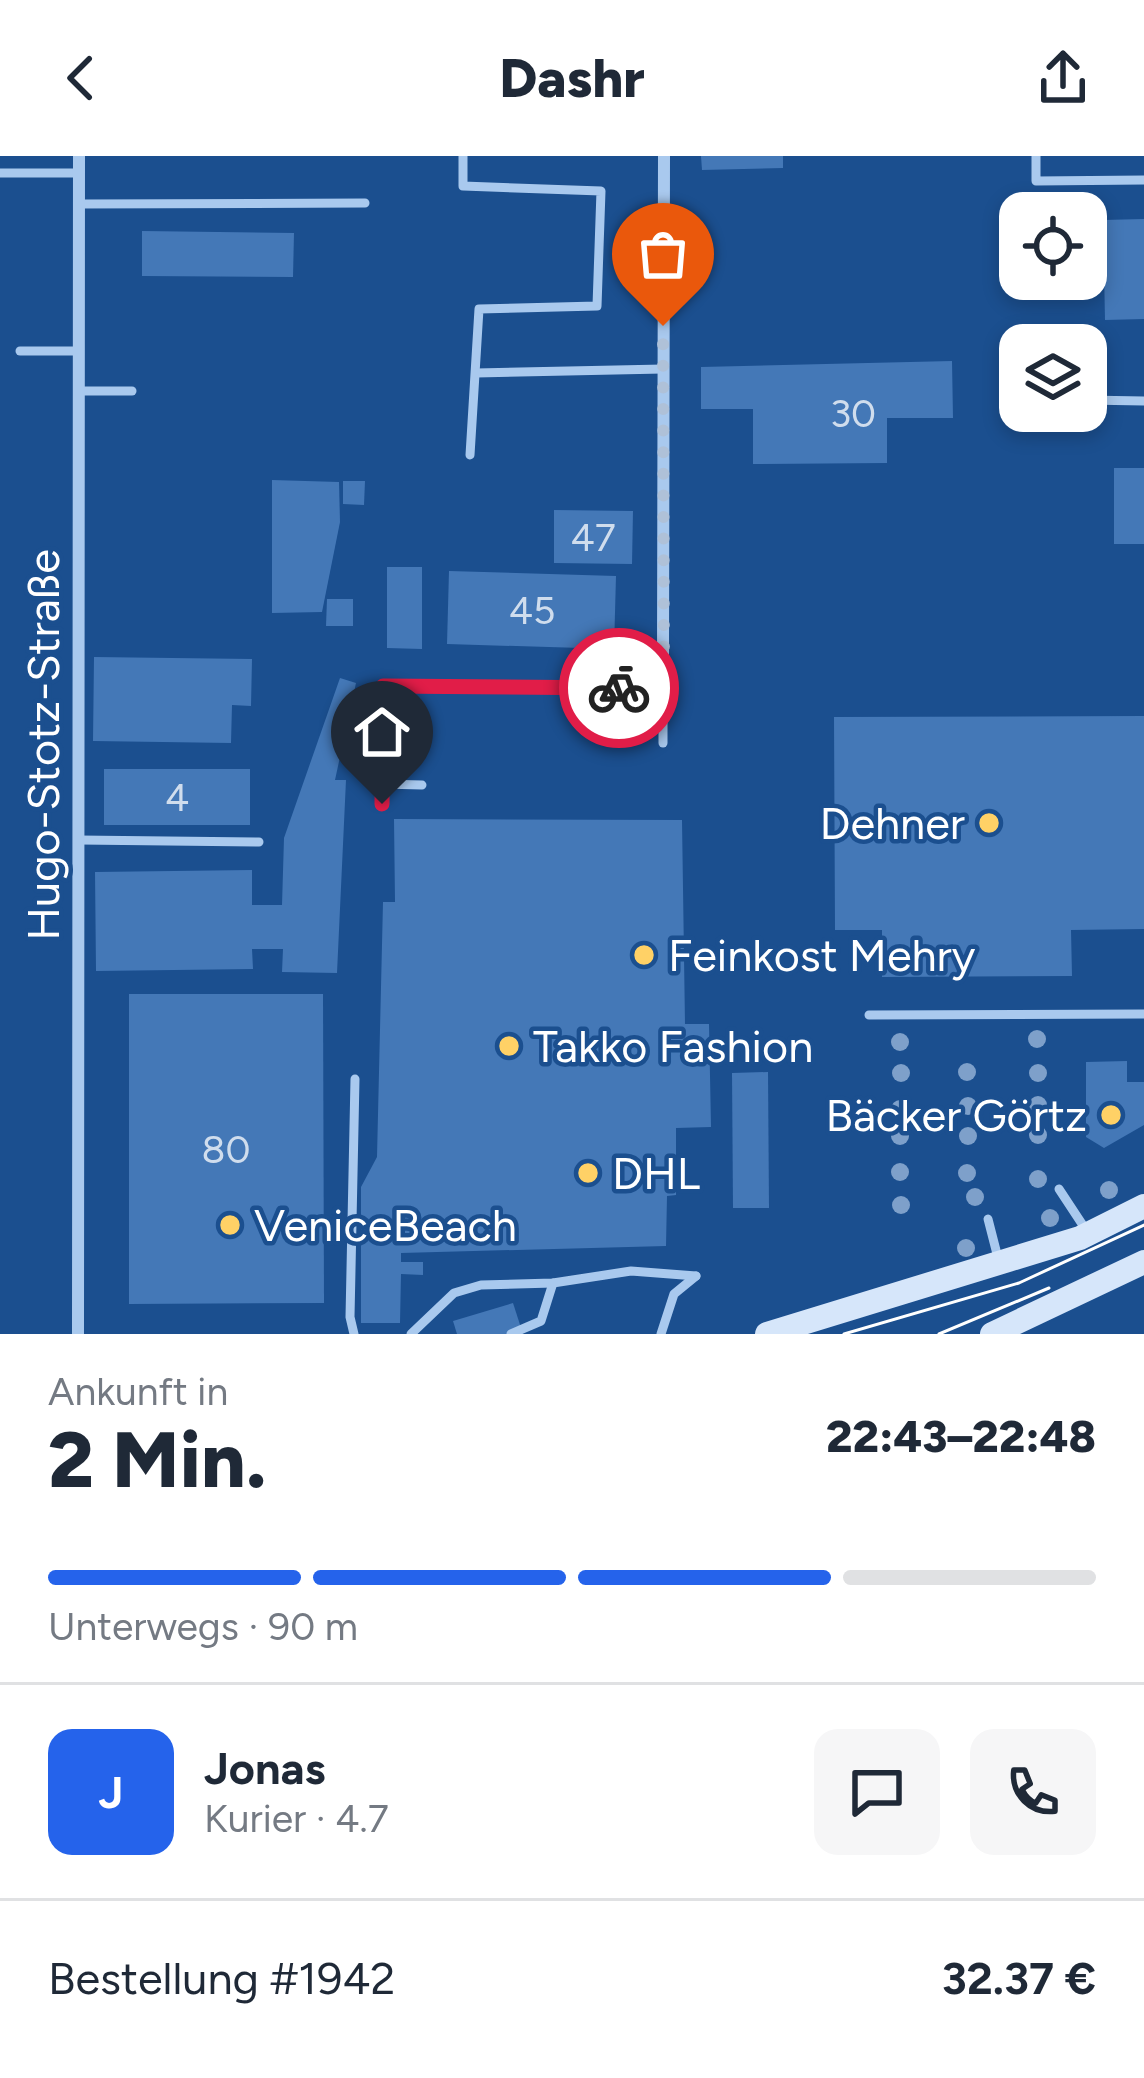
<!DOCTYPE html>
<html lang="de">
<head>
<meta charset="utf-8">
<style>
  body { margin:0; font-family:Figtree,sans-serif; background:#f6f6f7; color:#1f2937; height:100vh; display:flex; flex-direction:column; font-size:45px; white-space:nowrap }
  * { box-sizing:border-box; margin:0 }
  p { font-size:39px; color:#747a83 }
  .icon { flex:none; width:66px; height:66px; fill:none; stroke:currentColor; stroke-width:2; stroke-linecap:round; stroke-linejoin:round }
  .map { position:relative; height:1178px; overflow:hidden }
  .drawer { display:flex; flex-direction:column; background:#fff; flex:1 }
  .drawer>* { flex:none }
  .buttons { position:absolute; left:999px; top:36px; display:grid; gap:24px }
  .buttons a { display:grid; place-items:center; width:108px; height:108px; border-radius:24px; background:#fff; box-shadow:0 6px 18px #0003; font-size:60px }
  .pin { position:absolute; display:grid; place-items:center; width:102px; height:102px; color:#fff; margin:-123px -51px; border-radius:50% 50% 50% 0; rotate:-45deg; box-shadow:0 0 12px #0007 }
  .pin .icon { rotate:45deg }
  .courier { position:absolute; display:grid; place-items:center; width:120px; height:120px; margin:-60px; border:9px solid #e11d48; border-radius:50%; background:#fff; color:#222; box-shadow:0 3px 15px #0007 }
  .overview em { font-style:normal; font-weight:800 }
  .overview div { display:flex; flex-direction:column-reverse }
  .overview { display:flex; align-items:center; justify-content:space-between; height:204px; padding:0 48px }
  h1 { font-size:78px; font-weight:800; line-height:90px }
  .bar { display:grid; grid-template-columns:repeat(4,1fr); gap:18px 12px; align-content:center; height:144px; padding:0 48px }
  .bar i { height:15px; border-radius:9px; background:#e0e1e3 }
  .bar .on { background:#2563eb }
  .bar p { grid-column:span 4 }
  .line { display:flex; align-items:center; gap:30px; padding:0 48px; border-top:3px solid #e0e1e3 }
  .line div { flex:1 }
  .round { display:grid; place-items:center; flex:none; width:126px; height:126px; border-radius:24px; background:#f6f6f7 }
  header { display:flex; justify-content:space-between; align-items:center; height:156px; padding:0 48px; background:#fff; font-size:54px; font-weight:800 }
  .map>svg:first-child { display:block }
  .building { fill:#4478b7 }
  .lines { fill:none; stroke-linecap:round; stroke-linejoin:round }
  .lane { stroke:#a9c9ee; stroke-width:9 }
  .street { stroke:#a9c9ee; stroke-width:12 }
  .secondary { stroke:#d6e6fa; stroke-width:24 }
  .tram { stroke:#fff; stroke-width:3 }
  .tree { fill:#7ea0ca }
  .done { stroke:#afc1d8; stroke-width:12; stroke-dasharray:0 21.6 }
  .route { stroke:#e11d48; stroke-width:15 }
  .poi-dot { fill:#ffd166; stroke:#1b4f8f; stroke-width:4.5 }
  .labels { text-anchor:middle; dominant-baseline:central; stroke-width:9; stroke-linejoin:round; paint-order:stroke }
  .number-label { font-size:39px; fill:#d0dded }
  .street-label { font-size:45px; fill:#fff; stroke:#1b4f8f }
  .poi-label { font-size:45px; fill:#fff; stroke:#1b4f8f; text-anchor:start }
</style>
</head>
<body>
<header><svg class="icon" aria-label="back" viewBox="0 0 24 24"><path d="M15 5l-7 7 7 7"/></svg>Dashr<svg class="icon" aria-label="share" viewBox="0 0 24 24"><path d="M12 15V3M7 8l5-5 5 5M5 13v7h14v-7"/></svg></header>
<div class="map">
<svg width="1144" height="1178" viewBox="0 0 1144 1178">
  <rect width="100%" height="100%" fill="#1b4f8f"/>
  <g class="building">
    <polygon points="701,0 783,0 783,12 702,14"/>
    <polygon points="1144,63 1144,163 1105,164 1103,64"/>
    <polygon points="142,75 294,77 293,121 142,120"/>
    <polygon points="952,205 953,262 887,262 887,307 753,308 753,253 701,253 701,211"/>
    <rect x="1114" y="312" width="30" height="76"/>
    <polygon points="272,324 339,326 340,366 322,456 272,457"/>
    <polygon points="343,325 365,325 364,349 343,348"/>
    <polygon points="554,354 633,355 632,408 554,407"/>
    <polygon points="387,411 422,411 422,493 387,492"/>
    <polygon points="449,415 616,420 614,493 447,488"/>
    <polygon points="327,443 353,443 353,470 326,470"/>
    <polygon points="94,501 252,503 251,550 232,549 231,587 93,585"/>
    <polygon points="340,522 356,527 335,624 346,624 337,817 282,816 283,793 252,793 253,813 96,815 95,716 252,714 252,749 282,749 284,682"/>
    <polygon points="1144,560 1144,773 1071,774 1072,820 882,821 882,774 835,774 834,561"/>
    <rect x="104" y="613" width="146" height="56"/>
    <polygon points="394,663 682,664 685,868 709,868 711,971 676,972 676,1039 667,1040 666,1090 401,1097 401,1106 423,1106 423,1119 401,1118 400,1167 361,1167 361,1031 377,1001 383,746 395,746"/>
    <polygon points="129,838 323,838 324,1147 129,1148"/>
    <polygon points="1127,905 1127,926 1144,926 1144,969 1104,992 1086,981 1086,906"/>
    <polygon points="768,916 769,1052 733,1052 732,917"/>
    <polygon points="513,1147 523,1178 457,1178 453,1165"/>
  </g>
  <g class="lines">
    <g class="lane">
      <polyline points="463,0 463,30 601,35 597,150 479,153 470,299"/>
      <polyline points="1036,0 1036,25 1144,24"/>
      <polyline points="0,17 79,17"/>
      <polyline points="79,48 365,47"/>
      <polyline points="20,195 79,195"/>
      <polyline points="476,217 663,213"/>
      <polyline points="79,235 132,235"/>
      <polyline points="1086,244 1144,245"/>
      <polyline points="663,587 663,532"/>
      <polyline points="382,628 422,629"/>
      <polyline points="382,648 383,530 663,532 663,502"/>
      <polyline points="79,684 259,686"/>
      <polyline points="869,859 1144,858"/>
      <polyline points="1059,1033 1086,1074"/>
      <polyline points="988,1063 998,1102"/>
      <polyline points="354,1178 350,1161 355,923"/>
      <polyline points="411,1178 454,1137 481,1129 553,1127 631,1115 696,1120"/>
      <polyline points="511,1178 541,1165 553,1127"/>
      <polyline points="661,1178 674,1138 696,1120"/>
    </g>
    <g class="street">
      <polyline points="663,502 664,0"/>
      <polyline points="78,1178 79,0"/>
    </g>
    <g class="secondary">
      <polyline points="767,1178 1080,1082 1144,1050"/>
      <polyline points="992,1178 1144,1106"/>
    </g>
    <g class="tram">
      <polyline points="844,1178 1019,1127 1144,1069"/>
      <polyline points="939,1178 1049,1132"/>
    </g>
  </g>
  <g class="tree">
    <circle cx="1037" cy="883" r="9"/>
    <circle cx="900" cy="886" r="9"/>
    <circle cx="967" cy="916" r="9"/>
    <circle cx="901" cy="917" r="9"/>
    <circle cx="1038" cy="917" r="9"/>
    <circle cx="1038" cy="949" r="9"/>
    <circle cx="968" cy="950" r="9"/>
    <circle cx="900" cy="953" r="9"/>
    <circle cx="1038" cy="979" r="9"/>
    <circle cx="900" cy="980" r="9"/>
    <circle cx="968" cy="980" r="9"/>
    <circle cx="900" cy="1016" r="9"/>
    <circle cx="967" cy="1017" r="9"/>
    <circle cx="1038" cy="1023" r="9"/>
    <circle cx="1109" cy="1034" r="9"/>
    <circle cx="975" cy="1041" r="9"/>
    <circle cx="901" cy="1049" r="9"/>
    <circle cx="1050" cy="1062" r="9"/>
    <circle cx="966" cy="1092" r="9"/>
  </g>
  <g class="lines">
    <polyline class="done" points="619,532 664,532 663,170"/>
    <polyline class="route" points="382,648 383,530 619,532"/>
  </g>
  <g class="poi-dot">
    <circle cx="989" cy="667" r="12"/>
    <circle cx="644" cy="799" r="12"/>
    <circle cx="509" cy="890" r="12"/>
    <circle cx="1111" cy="959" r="12"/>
    <circle cx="588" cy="1017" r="12"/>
    <circle cx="230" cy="1069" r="12"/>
  </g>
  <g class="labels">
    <g class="number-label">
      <text x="853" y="257">30</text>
      <text x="593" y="381">47</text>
      <text x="532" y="454">45</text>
      <text x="177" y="641">4</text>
      <text x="226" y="993">80</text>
    </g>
    <g class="street-label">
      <text transform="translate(43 589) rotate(-90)">Hugo-Stotz-Straße</text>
    </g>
    <g class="poi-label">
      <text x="965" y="667" text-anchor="end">Dehner</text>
      <text x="668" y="799">Feinkost Mehry</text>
      <text x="533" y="890">Takko Fashion</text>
      <text x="1087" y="959" text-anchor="end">Bäcker Görtz</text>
      <text x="612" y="1017">DHL</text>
      <text x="254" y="1069">VeniceBeach</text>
    </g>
  </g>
</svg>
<div class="buttons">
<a><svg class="icon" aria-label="locate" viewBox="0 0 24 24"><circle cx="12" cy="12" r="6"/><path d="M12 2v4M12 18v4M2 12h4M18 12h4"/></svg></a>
<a><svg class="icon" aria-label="layers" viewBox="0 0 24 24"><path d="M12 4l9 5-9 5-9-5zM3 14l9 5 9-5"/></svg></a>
</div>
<div class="pin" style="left:663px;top:170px;background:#ea580c"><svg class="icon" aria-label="bag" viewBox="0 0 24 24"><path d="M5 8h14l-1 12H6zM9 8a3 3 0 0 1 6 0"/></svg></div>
<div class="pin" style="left:382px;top:648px;background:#1f2937"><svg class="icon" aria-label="home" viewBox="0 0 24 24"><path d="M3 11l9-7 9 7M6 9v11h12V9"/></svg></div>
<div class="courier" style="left:619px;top:532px"><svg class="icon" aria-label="bike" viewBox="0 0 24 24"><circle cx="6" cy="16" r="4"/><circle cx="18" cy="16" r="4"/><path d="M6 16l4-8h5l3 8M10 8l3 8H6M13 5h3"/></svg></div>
</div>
<section class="drawer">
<div class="overview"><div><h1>2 Min.</h1><p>Ankunft in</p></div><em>22:43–22:48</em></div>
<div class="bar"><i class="on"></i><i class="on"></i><i class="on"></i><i></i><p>Unterwegs · 90 m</p></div>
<div class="line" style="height:216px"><b class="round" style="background:#2563eb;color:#fff">J</b><div><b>Jonas</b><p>Kurier · 4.7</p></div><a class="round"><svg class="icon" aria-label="chat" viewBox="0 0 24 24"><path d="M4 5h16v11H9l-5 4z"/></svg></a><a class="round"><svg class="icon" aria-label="phone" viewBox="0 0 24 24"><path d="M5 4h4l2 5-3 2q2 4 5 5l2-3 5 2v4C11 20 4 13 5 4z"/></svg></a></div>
<div class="line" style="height:156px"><div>Bestellung #1942</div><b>32.37 €</b></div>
</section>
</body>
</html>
